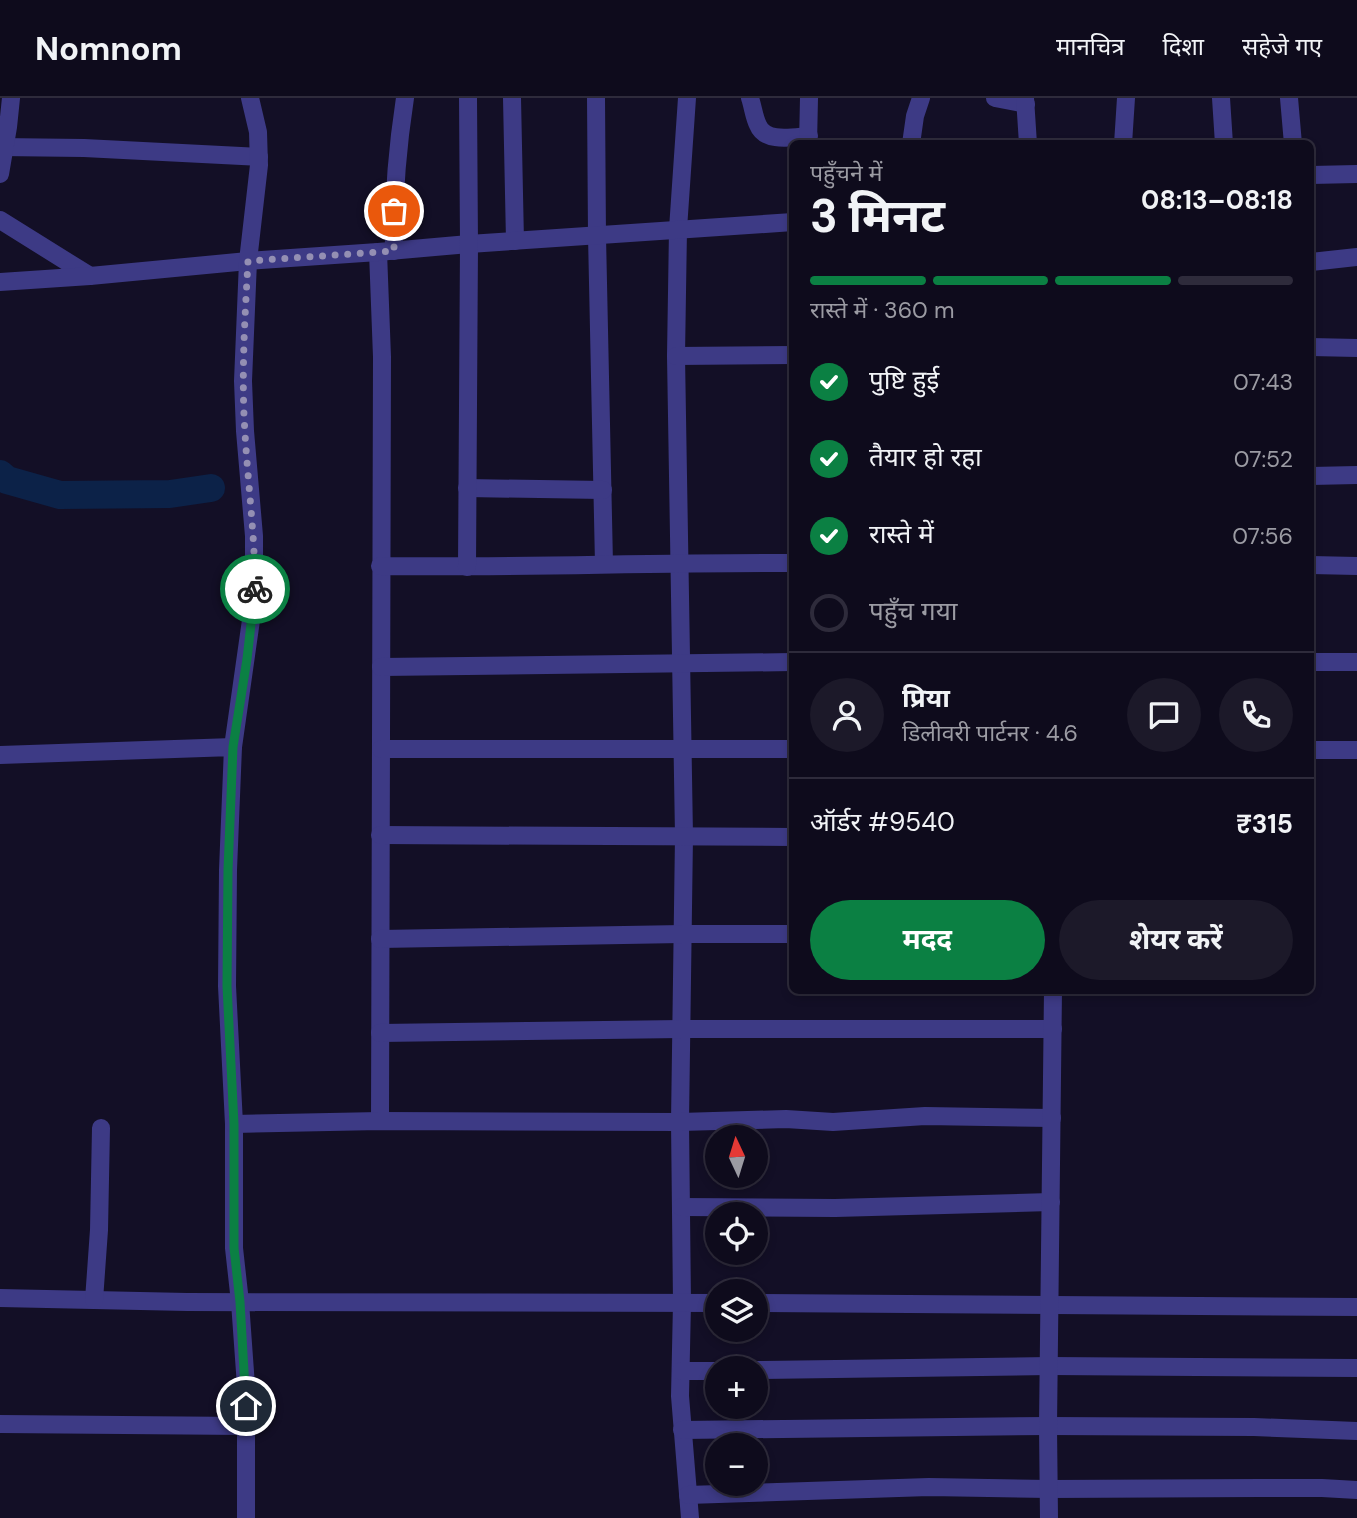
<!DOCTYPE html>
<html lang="hi">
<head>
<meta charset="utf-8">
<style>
  body { margin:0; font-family:"DM Sans","Noto Sans Devanagari",sans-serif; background:#1c1929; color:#f1f3f6; height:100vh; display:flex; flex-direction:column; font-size:26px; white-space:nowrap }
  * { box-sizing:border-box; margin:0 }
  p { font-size:23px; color:#9b9ba3 }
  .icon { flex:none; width:38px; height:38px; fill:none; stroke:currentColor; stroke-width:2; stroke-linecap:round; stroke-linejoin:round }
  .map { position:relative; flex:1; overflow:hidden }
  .side { position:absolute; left:789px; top:42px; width:525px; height:854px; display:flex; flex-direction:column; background:#0e0b1c; border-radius:10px; box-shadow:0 4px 10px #0003,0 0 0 2px #2e2b3b }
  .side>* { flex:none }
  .needle { width:46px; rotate:356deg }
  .buttons { position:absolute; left:705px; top:1027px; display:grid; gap:14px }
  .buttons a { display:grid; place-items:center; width:63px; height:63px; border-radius:50%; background:#0e0b1c; box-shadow:0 4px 10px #0003,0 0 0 2px #2e2b3b; font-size:35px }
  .pin { position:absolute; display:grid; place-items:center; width:60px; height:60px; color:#fff; margin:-30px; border:4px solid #fff; border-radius:50%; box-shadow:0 2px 7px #0007 }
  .courier { position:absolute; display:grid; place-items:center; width:70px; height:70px; margin:-35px; border:5px solid #0b8043; border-radius:50%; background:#fff; color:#222; box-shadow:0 2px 9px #0007 }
  .summary em { font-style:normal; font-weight:700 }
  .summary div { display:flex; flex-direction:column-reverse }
  .summary { display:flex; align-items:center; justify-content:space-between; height:119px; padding:0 21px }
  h1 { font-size:46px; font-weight:700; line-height:52px }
  .bar { display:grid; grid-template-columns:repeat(4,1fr); gap:10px 7px; align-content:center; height:84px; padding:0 21px }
  .bar i { height:9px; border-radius:5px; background:#2e2b3b }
  .bar .on { background:#0b8043 }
  .bar p { grid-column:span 4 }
  .line { display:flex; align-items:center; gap:18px; padding:0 21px; border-top:2px solid #2e2b3b }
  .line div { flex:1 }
  .round { display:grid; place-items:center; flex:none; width:74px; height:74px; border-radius:37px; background:#1c1929 }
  ol { padding:0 21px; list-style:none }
  li { display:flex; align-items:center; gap:21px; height:77px }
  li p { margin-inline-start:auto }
  li .icon { padding:7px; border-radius:50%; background:#0b8043; color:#fff; stroke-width:4 }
  li:last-child { color:#9b9ba3 }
  li i { width:38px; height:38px; border:4px solid #2e2b3b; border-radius:50% }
  .action { display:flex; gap:14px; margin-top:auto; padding:14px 21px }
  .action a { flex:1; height:80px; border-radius:42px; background:#0b8043; color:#fff; font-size:28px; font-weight:700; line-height:80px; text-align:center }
  .action a+a { background:#1c1929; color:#f1f3f6 }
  header { display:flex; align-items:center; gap:42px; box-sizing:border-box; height:98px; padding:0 35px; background:#0e0b1c; border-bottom:2px solid #2e2b3b }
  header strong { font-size:33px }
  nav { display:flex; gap:38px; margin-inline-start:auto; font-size:24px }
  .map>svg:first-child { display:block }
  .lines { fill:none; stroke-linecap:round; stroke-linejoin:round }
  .river { stroke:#0c2248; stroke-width:28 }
  .minor { stroke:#3d3a85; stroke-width:18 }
  .done { stroke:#948fb3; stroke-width:7; stroke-dasharray:0 12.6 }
  .route { stroke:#0b8043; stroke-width:9 }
</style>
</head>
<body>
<header>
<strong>Nomnom</strong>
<nav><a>मानचित्र</a><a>दिशा</a><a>सहेजे गए</a></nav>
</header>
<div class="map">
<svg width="1357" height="1420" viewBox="0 0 1357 1420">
  <rect width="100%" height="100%" fill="#130f26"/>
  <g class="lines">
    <polyline class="river" points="0,376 7,382 60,397 170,396 211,390"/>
    <g class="minor">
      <polyline points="512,0 515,143"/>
      <polyline points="596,0 597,138 604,466"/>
      <polyline points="687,0 678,131 676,258 684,738 680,1024 682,1205 680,1298 690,1420"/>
      <path d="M 750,0 C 753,9 754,19 758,27 C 765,45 793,39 809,38"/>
      <polyline points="995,0 1026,6"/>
      <polyline points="1025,0 1028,46"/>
      <polyline points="1221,0 1224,46"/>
      <polyline points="1289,0 1293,46"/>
      <polyline points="808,46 809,0"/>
      <polyline points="911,46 915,18 921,0"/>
      <polyline points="1123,46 1126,0"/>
      <polyline points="0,49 84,50 259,59"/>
      <polyline points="0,76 8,29 11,0"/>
      <polyline points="1311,77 1357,76"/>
      <polyline points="0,122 90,178"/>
      <path d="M 394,153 C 393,100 397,52 405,0"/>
      <polyline points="378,154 382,259 380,1023"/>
      <polyline points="1311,164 1357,159"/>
      <polyline points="0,184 90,178 248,163 378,154 469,146 793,124"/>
      <polyline points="1311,249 1357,250"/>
      <polyline points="676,258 793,257"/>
      <polyline points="1311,378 1357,377"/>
      <polyline points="467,390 603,392"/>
      <polyline points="1311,467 1357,468"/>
      <path d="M 380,468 C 518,470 655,464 793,465"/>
      <polyline points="467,469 469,146 468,0"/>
      <polyline points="1311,564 1357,564"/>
      <polyline points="381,569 793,564"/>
      <polyline points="233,649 254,501 254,438 245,333 243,283 248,163 259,67 258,34 250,0"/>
      <polyline points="381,651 793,651"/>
      <polyline points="1311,652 1357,652"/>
      <polyline points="0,657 233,649 228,772 227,888 234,1026 234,1150 240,1204 246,1288 246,1420"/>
      <polyline points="380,737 793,739"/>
      <polyline points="380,841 682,836 793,836"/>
      <polyline points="380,935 681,931 1053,931"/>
      <polyline points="234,1026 380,1023 680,1024 786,1021 833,1024 925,1018 1052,1020"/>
      <polyline points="681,1109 835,1110 1051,1104"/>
      <polyline points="0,1200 187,1204 718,1205"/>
      <polyline points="94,1202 99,1132 101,1030"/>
      <polyline points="756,1205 1357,1209"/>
      <polyline points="756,1272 1049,1268 1357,1270"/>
      <polyline points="681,1273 718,1273"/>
      <polyline points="0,1326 246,1328"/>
      <polyline points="682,1332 1048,1328 1254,1329 1357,1333"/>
      <polyline points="688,1397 929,1389 1049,1391 1260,1390 1322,1390 1357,1392"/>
      <polyline points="1049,1420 1048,1328 1053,892"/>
    </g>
  </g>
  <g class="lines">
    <path class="done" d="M 255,491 C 255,438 248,387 245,335 C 241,277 245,220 248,163 L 394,153 L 394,113"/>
    <polyline class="route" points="246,1308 240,1204 234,1150 234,1026 227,888 228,772 233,649 247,561 255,491"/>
  </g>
</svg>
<div class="buttons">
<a><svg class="needle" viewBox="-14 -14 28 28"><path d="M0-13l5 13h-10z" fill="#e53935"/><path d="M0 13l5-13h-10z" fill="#9b9ba3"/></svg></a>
<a><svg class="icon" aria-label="locate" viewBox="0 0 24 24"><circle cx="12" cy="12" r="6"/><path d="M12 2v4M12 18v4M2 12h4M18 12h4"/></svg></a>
<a><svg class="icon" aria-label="layers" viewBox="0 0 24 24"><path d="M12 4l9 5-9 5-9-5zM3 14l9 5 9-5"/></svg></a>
<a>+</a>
<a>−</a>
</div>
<div class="pin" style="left:394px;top:113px;background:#ea580c"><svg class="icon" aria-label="bag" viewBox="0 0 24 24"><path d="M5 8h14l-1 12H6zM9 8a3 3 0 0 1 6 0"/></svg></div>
<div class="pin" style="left:246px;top:1308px;background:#1f2937"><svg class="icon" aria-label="home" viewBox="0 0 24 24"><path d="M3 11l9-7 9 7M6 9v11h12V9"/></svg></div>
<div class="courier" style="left:255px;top:491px"><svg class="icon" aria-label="bike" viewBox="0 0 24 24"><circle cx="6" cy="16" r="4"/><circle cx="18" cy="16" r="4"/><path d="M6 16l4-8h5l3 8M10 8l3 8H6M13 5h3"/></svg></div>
<section class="side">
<div class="summary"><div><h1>3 मिनट</h1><p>पहुँचने में</p></div><em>08:13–08:18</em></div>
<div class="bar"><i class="on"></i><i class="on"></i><i class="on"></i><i></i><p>रास्ते में · 360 m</p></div>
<ol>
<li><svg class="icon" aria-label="check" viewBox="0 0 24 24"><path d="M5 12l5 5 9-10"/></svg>पुष्टि हुई<p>07:43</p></li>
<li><svg class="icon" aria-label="check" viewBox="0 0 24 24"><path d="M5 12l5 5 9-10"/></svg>तैयार हो रहा<p>07:52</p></li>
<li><svg class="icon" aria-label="check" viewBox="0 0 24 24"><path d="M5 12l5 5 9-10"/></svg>रास्ते में<p>07:56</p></li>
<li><i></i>पहुँच गया</li>
</ol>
<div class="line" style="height:126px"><a class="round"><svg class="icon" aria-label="person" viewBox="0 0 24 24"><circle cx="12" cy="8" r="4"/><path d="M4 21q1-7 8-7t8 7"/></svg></a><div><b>प्रिया</b><p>डिलीवरी पार्टनर · 4.6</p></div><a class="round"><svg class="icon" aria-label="chat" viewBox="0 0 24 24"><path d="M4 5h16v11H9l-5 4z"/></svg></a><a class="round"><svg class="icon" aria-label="phone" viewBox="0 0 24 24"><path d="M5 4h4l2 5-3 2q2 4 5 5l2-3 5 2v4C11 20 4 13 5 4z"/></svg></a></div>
<div class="line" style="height:91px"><div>ऑर्डर #9540</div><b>₹315</b></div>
<div class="action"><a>मदद</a><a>शेयर करें</a></div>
</section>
</div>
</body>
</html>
